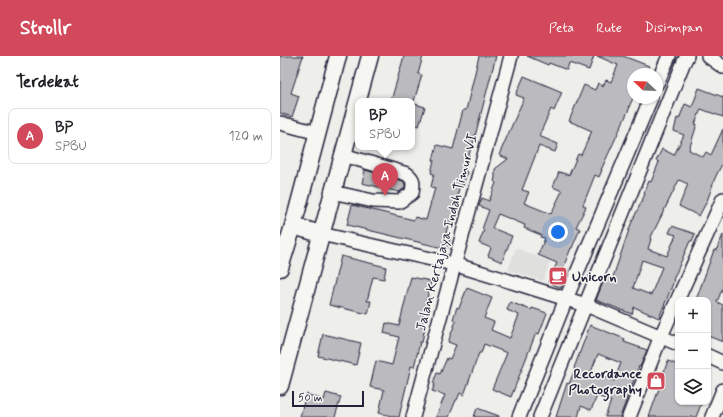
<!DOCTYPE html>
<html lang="id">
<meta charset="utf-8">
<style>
:root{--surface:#fff;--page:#f2f2f2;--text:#202124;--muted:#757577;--line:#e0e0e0;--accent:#d1495b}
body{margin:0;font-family:Mynerve,sans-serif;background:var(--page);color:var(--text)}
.controls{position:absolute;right:12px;bottom:12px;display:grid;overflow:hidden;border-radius:8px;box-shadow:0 1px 3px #0004}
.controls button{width:36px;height:36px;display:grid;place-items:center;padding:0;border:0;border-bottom:1px solid var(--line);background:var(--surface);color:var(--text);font:20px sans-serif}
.compass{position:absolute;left:347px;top:12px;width:36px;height:36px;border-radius:50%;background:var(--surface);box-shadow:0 1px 3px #0004;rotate:293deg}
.scale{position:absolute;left:12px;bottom:10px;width:72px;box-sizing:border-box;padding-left:4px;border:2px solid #22223b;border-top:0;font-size:11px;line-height:14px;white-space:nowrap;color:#22223b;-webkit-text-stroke:3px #f6f6f2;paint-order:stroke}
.you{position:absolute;left:278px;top:176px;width:14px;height:14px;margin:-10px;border:3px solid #fff;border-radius:50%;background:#1a73e8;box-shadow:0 0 0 6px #1a73e833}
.badge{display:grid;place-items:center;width:26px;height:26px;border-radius:50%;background:var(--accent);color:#fff;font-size:13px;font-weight:700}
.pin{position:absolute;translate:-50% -33px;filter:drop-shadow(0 1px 2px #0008)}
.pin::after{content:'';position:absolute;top:21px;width:14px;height:12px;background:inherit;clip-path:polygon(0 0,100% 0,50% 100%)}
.popup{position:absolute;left:75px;top:42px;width:60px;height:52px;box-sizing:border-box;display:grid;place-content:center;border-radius:8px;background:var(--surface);filter:drop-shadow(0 1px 3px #0005);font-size:13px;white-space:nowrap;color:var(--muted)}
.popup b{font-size:15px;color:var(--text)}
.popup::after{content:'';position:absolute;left:50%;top:100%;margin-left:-8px;border:8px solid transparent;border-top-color:var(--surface)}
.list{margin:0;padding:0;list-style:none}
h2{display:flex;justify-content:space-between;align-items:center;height:52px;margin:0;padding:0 16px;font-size:17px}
h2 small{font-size:13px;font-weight:400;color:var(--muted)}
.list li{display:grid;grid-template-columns:26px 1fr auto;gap:12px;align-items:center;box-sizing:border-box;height:56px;margin:0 8px 8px;padding:0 8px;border:1px solid var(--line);border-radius:8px}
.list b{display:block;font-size:15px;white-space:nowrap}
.list p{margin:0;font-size:13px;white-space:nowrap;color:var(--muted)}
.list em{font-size:13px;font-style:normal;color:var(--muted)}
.icon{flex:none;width:22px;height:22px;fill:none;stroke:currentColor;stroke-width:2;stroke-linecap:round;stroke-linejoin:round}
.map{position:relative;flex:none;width:443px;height:361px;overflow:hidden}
header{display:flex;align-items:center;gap:24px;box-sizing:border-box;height:56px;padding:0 20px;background:var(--accent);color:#fff}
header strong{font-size:19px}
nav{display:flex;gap:22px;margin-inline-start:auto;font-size:14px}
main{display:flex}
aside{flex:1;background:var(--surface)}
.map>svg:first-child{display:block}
.built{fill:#dfdfde}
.building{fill:#bbbbbf;stroke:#22223b;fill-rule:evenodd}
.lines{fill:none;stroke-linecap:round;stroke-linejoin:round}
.minor-casing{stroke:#22223b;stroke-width:16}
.major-casing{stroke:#22223b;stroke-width:19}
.minor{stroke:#f6f6f2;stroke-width:13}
.major{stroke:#f6f6f2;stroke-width:16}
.labels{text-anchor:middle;stroke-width:3;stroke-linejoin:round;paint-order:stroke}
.street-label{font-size:14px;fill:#22223b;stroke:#f6f6f2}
.poi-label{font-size:14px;font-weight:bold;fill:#22223b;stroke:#f6f6f2;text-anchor:start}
</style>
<header>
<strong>Strollr</strong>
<nav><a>Peta</a><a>Rute</a><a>Disimpan</a></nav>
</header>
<main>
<aside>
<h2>Terdekat<small></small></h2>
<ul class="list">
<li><span class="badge">A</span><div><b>BP</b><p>SPBU</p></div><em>120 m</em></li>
</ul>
</aside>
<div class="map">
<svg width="443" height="361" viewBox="0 0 443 361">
<rect width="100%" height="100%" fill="#eeeeeb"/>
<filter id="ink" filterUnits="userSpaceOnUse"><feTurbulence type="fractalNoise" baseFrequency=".025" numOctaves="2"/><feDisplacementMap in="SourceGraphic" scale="8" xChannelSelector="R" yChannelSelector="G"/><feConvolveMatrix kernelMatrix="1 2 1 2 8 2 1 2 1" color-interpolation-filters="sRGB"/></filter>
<g filter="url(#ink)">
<!-- built -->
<path class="built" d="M 236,192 L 270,206 L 263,225 L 228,214 Z"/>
<!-- building -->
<g class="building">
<path d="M 0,0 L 23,0 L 11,37 L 19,40 L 12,61 L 0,57 Z"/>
<path d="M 124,0 L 143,0 L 138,18 L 142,19 L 134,45 L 111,45 Z"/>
<path d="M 199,0 L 216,0 L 193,88 L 192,87 L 185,115 L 187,116 L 183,130 L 180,129 L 176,144 L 178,145 L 174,166 L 169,165 L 165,181 L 170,183 L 167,193 L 67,169 L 72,149 L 134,164 L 135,161 L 146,164 L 155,132 L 151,131 L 154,118 L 151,117 L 154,104 L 153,104 L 157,89 L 173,93 L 183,54 L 186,54 Z"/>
<path d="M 247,0 L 314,0 L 309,14 L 289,7 L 287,14 L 269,7 L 268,9 Z"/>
<path d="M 317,0 L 343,0 L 369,10 L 366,18 L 353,18 L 353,42 L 349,51 L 350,51 L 321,114 L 322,114 L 319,121 L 315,119 L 303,149 L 306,151 L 296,171 L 300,173 L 292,192 L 291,192 L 283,212 L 288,214 L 281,232 L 268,226 L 277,207 L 258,199 L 265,182 L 260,181 L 261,179 L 244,172 L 245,169 L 218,158 L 212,172 L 232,180 L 222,206 L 208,200 L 211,192 L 199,187 L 204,174 L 202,173 L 209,154 L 199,150 L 202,142 L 209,145 L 216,127 L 214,125 L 215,122 L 215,113 L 228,103 L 219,99 L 244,42 L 236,39 L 244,20 L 282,36 L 274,55 L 271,53 L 259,80 L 278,88 L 275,96 L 259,90 L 242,134 L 249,136 L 244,147 L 271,158 L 282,135 L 273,131 L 279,116 L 289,119 L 298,98 L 301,99 L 312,75 L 289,65 L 304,29 L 315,34 L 318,27 L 323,30 L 326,24 L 331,26 L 338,9 Z"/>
<path d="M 419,32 L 443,41 L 443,61 L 421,53 L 415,68 L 417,68 L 409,94 L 423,101 L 426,96 L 431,99 L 443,73 L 443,106 L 435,122 L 427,145 L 419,160 L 399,150 L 408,128 L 399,124 L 370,183 L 371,183 L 368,193 L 387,200 L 396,179 L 389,177 L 392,170 L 415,178 L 412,185 L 410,185 L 393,224 L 394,225 L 379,262 L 354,251 L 352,258 L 316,244 L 325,221 L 332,224 L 351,168 L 365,138 L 364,137 L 369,125 L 371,126 L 379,106 L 376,105 L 382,93 L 394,99 L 404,79 L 394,75 L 397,62 L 399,63 L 405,48 L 412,51 ZM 362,204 L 382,211 L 371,239 L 353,232 Z"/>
<path d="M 132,47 L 145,51 L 139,70 L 132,68 Z"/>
<path d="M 85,114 L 123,125 L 125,128 L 125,132 L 119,136 L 82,127 Z"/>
<path d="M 443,179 L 443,231 L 437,246 L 443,249 L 443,286 L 428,280 L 428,244 L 416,244 L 434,194 L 436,195 Z"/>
<path d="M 61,200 L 106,211 L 104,223 L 93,221 L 87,245 L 91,245 L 88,258 L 49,249 Z"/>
<path d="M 131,221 L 151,225 L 142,265 L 143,266 L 142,270 L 145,271 L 142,286 L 140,286 L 134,311 L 131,310 L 119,361 L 116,361 L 99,357 L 104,334 L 90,331 L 96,305 L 112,309 L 119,281 L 104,277 L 106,267 L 119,270 Z"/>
<path d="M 187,232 L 212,242 L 204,262 L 214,266 L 211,274 L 230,282 L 239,259 L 227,254 L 230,246 L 251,254 L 252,252 L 267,257 L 259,278 L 256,277 L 231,341 L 212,333 L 227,297 L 204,288 L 201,297 L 199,297 L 184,339 L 180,337 L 177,344 L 176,344 L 169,361 L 156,361 L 165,339 L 152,335 L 155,328 L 153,327 L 157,317 L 160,318 L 167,302 L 170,303 L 176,289 L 168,286 L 176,265 L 173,263 L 177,251 L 179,252 Z"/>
<path d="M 310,269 L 345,283 L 344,286 L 367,294 L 360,311 L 359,310 L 340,361 L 325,361 L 331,345 L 317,340 L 311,354 L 301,350 L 298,361 L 276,361 L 287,327 L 289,328 L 295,313 L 294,312 ZM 318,298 L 341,307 L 334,325 L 311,316 Z"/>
<path d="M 43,278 L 81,287 L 76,309 L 38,300 Z"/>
<path d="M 388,305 L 398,309 L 398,346 L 422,346 L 416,361 L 369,361 L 382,324 L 381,323 Z"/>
<path d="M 46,337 L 61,341 L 55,361 L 20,361 L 26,338 L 44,344 Z"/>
<path d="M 197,352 L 219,360 L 219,361 L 194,361 Z"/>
</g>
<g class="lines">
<!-- minor casing -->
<g class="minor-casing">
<g id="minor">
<path d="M 428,0 L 443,11"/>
<path d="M 377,27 L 389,0"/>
<path d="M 0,67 L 38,77"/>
<path d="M 52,136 L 93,145 L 119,146 L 132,137 C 133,128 135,124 127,118 L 63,99"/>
<path d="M 41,178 L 173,208 L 242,229 L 306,249 L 398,288"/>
<path d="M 428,300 L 443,307"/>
<path d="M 133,361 L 231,0"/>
<path d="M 239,361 L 286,243 L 371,42"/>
<path d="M 260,361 L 403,8 L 407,0"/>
<path d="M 349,361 L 381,280 L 443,143"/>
<path d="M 432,361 L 443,334"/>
</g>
</g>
<!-- major casing -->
<g class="major-casing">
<g id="major">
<path d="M 13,170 L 41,178"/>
<path d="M 0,212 L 13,170 L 58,0"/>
<path d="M 0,330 L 90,0"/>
</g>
</g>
<!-- minor -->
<use href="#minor" class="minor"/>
<!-- major -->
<use href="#major" class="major"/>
</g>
</g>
<!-- icons -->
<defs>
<g id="cafe-square" transform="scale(1)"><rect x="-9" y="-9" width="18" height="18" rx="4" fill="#d1495b" stroke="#f6f6f2"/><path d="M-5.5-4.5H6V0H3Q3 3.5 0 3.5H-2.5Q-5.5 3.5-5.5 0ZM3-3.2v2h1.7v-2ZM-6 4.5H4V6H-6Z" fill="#fff"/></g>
<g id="shop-square" transform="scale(1)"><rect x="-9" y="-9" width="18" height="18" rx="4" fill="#d1495b" stroke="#f6f6f2"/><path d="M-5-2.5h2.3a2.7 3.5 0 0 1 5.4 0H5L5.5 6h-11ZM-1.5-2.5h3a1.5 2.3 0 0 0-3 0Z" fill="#fff"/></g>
</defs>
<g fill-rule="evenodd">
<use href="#cafe-square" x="278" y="220"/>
<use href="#shop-square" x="376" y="325"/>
</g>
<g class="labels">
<!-- street labels -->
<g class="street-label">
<text transform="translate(166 176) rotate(-75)" y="5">Jalan Kertajaya Indah Timur VI</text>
</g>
<!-- poi labels -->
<g class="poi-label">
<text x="292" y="225">Unicorn</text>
<text x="362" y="322" text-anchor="end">Recordance<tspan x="362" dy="16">Photography</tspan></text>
</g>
</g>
</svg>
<div class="controls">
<button>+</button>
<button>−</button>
<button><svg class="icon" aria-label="layers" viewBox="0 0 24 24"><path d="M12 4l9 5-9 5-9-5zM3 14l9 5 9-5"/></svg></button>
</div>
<svg class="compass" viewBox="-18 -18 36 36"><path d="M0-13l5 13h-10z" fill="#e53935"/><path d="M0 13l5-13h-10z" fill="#757577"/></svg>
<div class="scale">50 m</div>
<div class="you"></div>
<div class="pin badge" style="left:105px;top:140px">A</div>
<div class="popup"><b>BP</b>SPBU</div>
</div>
</main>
